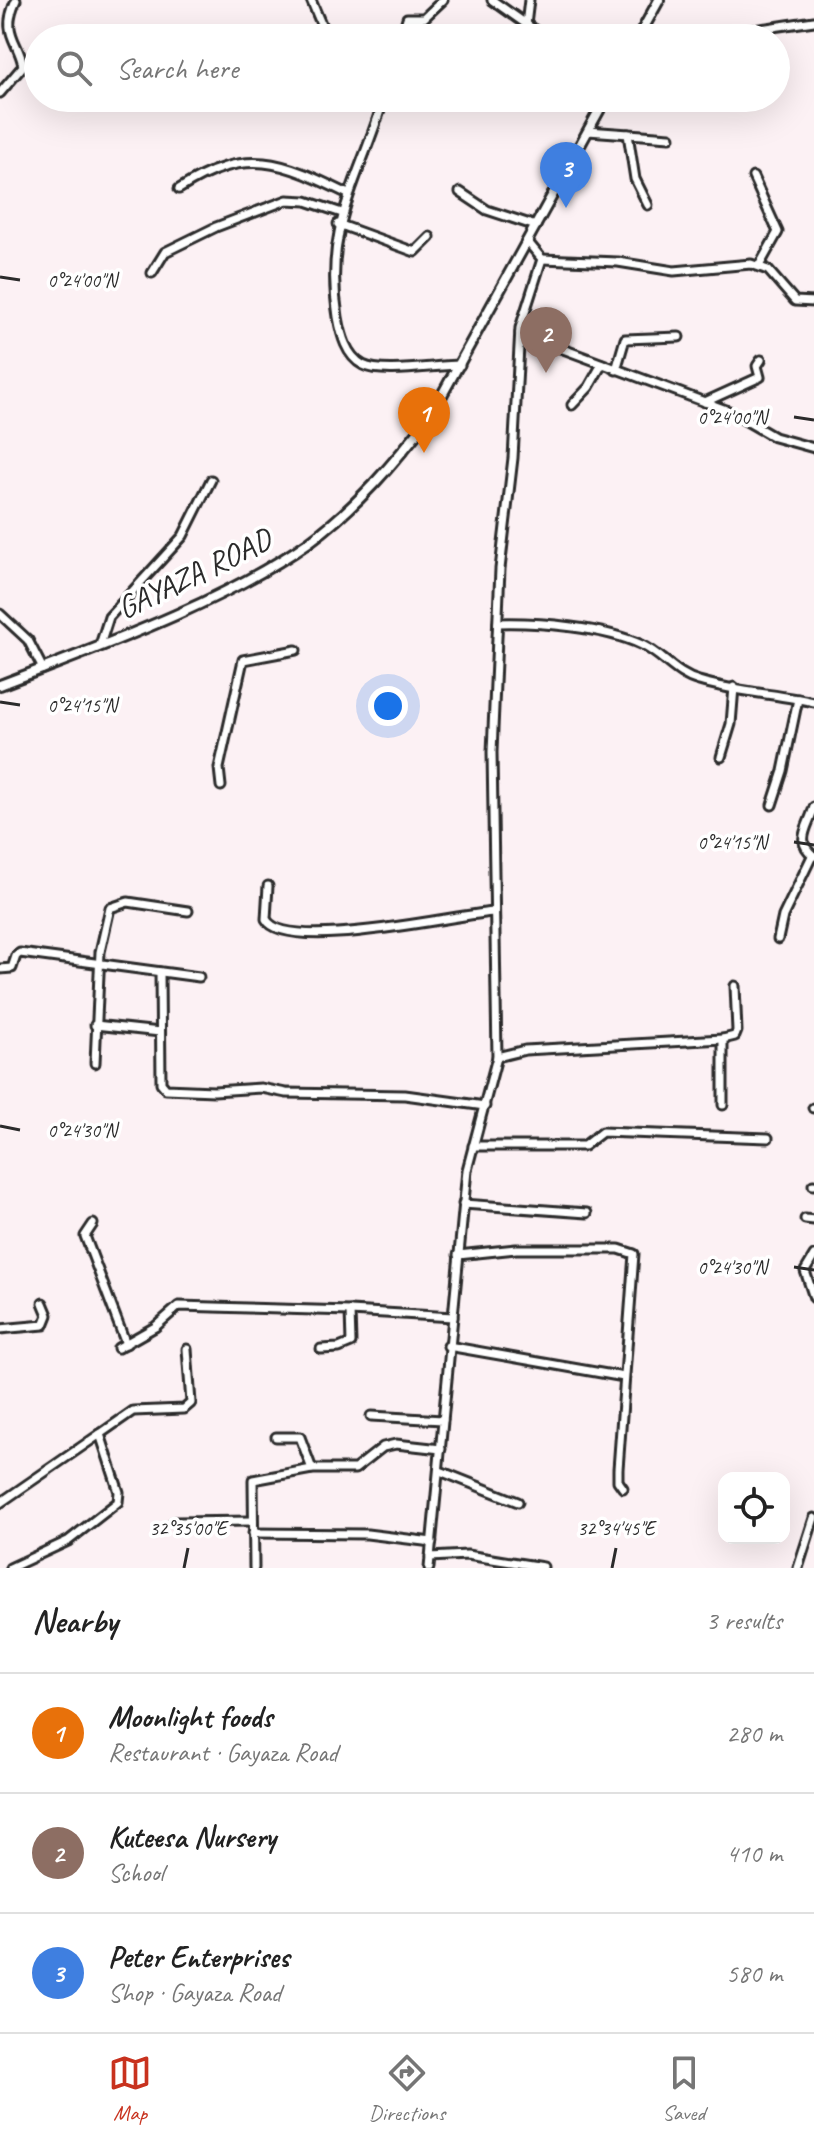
<!DOCTYPE html>
<meta charset="utf-8">
<style>
:root{--surface:#fff;--page:#f2f2f2;--text:#222;--muted:#767676;--line:#e0e0e0;--accent:#c8321e}
body{margin:0;font-family:Caveat,sans-serif;background:var(--page);color:var(--text)}
.controls{position:absolute;right:24px;bottom:24px;display:grid;overflow:hidden;border-radius:16px;box-shadow:0 8px 32px #0002}
.controls button{width:72px;height:72px;display:grid;place-items:center;padding:0;border:0;border-bottom:2px solid var(--line);background:var(--surface);color:var(--text);font:40px sans-serif}
.you{position:absolute;left:388px;top:706px;width:28px;height:28px;margin:-20px;border:6px solid #fff;border-radius:50%;background:#1a73e8;box-shadow:0 0 0 12px #1a73e833}
.badge{display:grid;place-items:center;width:52px;height:52px;border-radius:50%;background:var(--accent);color:#fff;font-size:26px;font-weight:700}
.pin{position:absolute;translate:-50% -66px;filter:drop-shadow(0 2px 4px #0008)}
.pin::after{content:'';position:absolute;top:42px;width:28px;height:24px;background:inherit;clip-path:polygon(0 0,100% 0,50% 100%)}
.list{margin:0;padding:0;list-style:none}
h2{display:flex;justify-content:space-between;align-items:center;height:104px;margin:0;padding:0 32px;font-size:34px}
h2 small{font-size:26px;font-weight:400;color:var(--muted)}
.list li{display:grid;grid-template-columns:52px 1fr auto;gap:24px;align-items:center;box-sizing:border-box;height:120px;padding:0 32px;border-top:2px solid var(--line)}
.list b{display:block;font-size:30px;white-space:nowrap}
.list p{margin:0;font-size:26px;white-space:nowrap;color:var(--muted)}
.list em{font-size:26px;font-style:normal;color:var(--muted)}
.icon{flex:none;width:44px;height:44px;fill:none;stroke:currentColor;stroke-width:2;stroke-linecap:round;stroke-linejoin:round}
.map{position:relative;flex:none;width:814px;height:1568px;overflow:hidden}
.search{position:absolute;background:var(--surface);box-shadow:0 8px 32px #0002;left:24px;right:24px;top:24px;height:88px;display:flex;align-items:center;gap:20px;box-sizing:border-box;padding:0 28px;border-radius:44px;color:var(--muted);font-size:30px}
.sheet{height:464px;background:var(--surface)}
nav{display:flex;justify-content:space-around;align-items:center;box-sizing:border-box;height:112px;border-top:2px solid var(--line);background:var(--surface);font-size:22px;color:var(--muted)}
nav a{display:grid;justify-items:center;gap:4px}
nav .on{color:var(--accent)}
.map>svg:first-child{display:block}
.lines{fill:none;stroke-linecap:round;stroke-linejoin:round}
.minor-casing{stroke:#2b2b2b;stroke-width:13}
.major-casing{stroke:#2b2b2b;stroke-width:14}
.minor{stroke:#fff;stroke-width:7}
.major{stroke:#fff;stroke-width:8}
.ticks{fill:none;stroke:#2b2b2b;stroke-width:3}
.labels{text-anchor:middle;stroke-width:7;stroke-linejoin:round;paint-order:stroke}
.street-label{font-size:32px;fill:#2b2b2b;stroke:#fff}
.ticks-label{font-size:20px;text-anchor:middle;fill:#2b2b2b;stroke:#fff;stroke-width:7;stroke-linejoin:round;paint-order:stroke}
</style>
<div class="map">
<svg width="814" height="1568" viewBox="0 0 814 1568">
<rect width="100%" height="100%" fill="#fcf1f4"/>
<filter id="ink" filterUnits="userSpaceOnUse"><feTurbulence type="fractalNoise" baseFrequency=".0125" numOctaves="2"/><feDisplacementMap in="SourceGraphic" scale="16" xChannelSelector="R" yChannelSelector="G"/><feConvolveMatrix kernelMatrix="1 2 1 2 8 2 1 2 1" color-interpolation-filters="sRGB"/></filter>
<g filter="url(#ink)">
<g class="lines">
<!-- minor casing -->
<g class="minor-casing">
<g id="minor">
<path d="M 311,0 L 327,38"/>
<path d="M 492,0 L 546,38"/>
<path d="M 526,25 L 529,0"/>
<path d="M 641,33 L 659,38"/>
<path d="M 401,38 L 407,18 L 424,18 L 443,0"/>
<path d="M 699,38 L 814,21"/>
<path d="M 0,93 L 23,66 C 19,41 0,34 16,0"/>
<path d="M 384,98 C 360,179 323,227 338,317 C 341,334 346,356 363,365 C 381,375 437,365 460,365"/>
<path d="M 434,98 L 445,103"/>
<path d="M 588,131 L 670,137"/>
<path d="M 628,134 L 635,179 L 648,205"/>
<path d="M 753,177 L 778,232 L 759,266"/>
<path d="M 179,189 C 247,146 281,161 348,194"/>
<path d="M 460,192 L 487,210 L 536,226"/>
<path d="M 338,224 L 415,252 L 430,237"/>
<path d="M 542,259 L 618,262 L 674,271 L 751,264 L 768,270 L 795,301 L 814,302"/>
<path d="M 152,273 L 165,252 L 216,227 L 287,200 L 306,201 L 342,213"/>
<path d="M 520,333 L 729,411 L 774,437 L 814,448"/>
<path d="M 616,370 L 625,339 L 679,337"/>
<path d="M 705,402 L 760,377 L 757,366 L 761,360"/>
<path d="M 572,405 L 589,387 L 602,364"/>
<path d="M 0,614 L 28,640 L 43,669"/>
<path d="M 498,623 C 539,622 604,627 642,645 C 663,655 676,675 699,681 C 736,692 776,694 814,702"/>
<path d="M 100,645 L 109,617 L 183,536 L 211,480"/>
<path d="M 721,757 L 731,724 L 734,687"/>
<path d="M 221,786 L 219,768 L 243,660 L 296,650"/>
<path d="M 772,805 L 783,771 L 798,699"/>
<path d="M 814,807 C 808,828 794,841 814,856"/>
<path d="M 268,886 L 266,919 C 285,955 457,914 494,912"/>
<path d="M 778,939 L 783,916 L 812,856"/>
<path d="M 0,969 L 12,968 L 16,956 L 20,953 L 199,977"/>
<path d="M 160,972 L 161,1083 L 166,1089 L 214,1091 L 261,1088 L 286,1093 L 405,1095 L 485,1106"/>
<path d="M 95,1025 L 160,1032"/>
<path d="M 497,1057 L 525,1050 L 723,1039"/>
<path d="M 95,1063 L 100,952 L 110,908 L 128,902 L 188,911"/>
<path d="M 723,1105 L 723,1039 L 735,1036 L 737,1031 L 735,986"/>
<path d="M 813,1108 L 814,1108"/>
<path d="M 473,1146 L 584,1146 L 602,1132 L 768,1138"/>
<path d="M 813,1185 L 814,1185"/>
<path d="M 463,1204 L 587,1213"/>
<path d="M 805,1219 L 814,1220"/>
<path d="M 93,1224 L 85,1236 L 126,1344"/>
<path d="M 458,1255 L 516,1249 L 619,1249 L 634,1254 L 618,1469 L 618,1481 L 623,1488"/>
<path d="M 814,1256 L 805,1271 L 814,1298"/>
<path d="M 0,1329 L 44,1325 L 48,1315 L 43,1303"/>
<path d="M 448,1346 L 624,1377"/>
<path d="M 118,1348 L 155,1327 L 179,1306 L 350,1311"/>
<path d="M 321,1349 L 339,1348 L 351,1343 L 350,1311 L 453,1317"/>
<path d="M 371,1416 L 443,1420"/>
<path d="M 100,1434 L 133,1411 L 184,1409 L 191,1403 L 187,1349"/>
<path d="M 276,1437 L 300,1437 L 312,1469"/>
<path d="M 440,1471 L 518,1502"/>
<path d="M 0,1503 L 100,1434 L 119,1492 L 118,1502 L 68,1541 L 10,1568"/>
<path d="M 174,1522 L 253,1521"/>
<path d="M 253,1533 L 367,1534 L 432,1542"/>
<path d="M 430,1557 L 467,1555 L 543,1567"/>
<path d="M 254,1568 L 253,1480 L 312,1469 L 355,1469 L 383,1447 L 396,1444 L 441,1449"/>
<path d="M 429,1568 L 467,1170 L 497,1057 L 492,752 L 500,569 L 513,458 L 520,328 L 542,259 L 527,241"/>
<path d="M 798,1568 L 814,1518"/>
</g>
</g>
<!-- major casing -->
<g class="major-casing">
<g id="major">
<path d="M 638,38 L 659,0"/>
<path d="M 0,685 C 99,647 223,603 309,542 C 357,507 396,461 431,415 L 606,98"/>
</g>
</g>
<!-- minor -->
<use href="#minor" class="minor"/>
<!-- major -->
<use href="#major" class="major"/>
</g>
</g>
<!-- ticks -->
<path class="ticks" d="M 0,277 L 20,280M 794,417 L 814,420M 0,702 L 20,705M 794,842 L 814,845M 0,1126 L 20,1130M 794,1267 L 814,1270M 184,1568 L 188,1548M 612,1568 L 616,1548"/>
<g class="labels">
<!-- street labels -->
<g class="street-label">
<text transform="translate(194 573) rotate(-26)" y="11">GAYAZA ROAD</text>
</g>
</g>
<g class="ticks-label">
<text x="82" y="287">0°24'00"N</text>
<text x="732" y="424">0°24'00"N</text>
<text x="82" y="712">0°24'15"N</text>
<text x="732" y="849">0°24'15"N</text>
<text x="82" y="1137">0°24'30"N</text>
<text x="732" y="1274">0°24'30"N</text>
<text x="188" y="1535">32°35'00"E</text>
<text x="616" y="1535">32°34'45"E</text>
</g>
</svg>
<div class="controls">
<button><svg class="icon" aria-label="locate" viewBox="0 0 24 24"><circle cx="12" cy="12" r="6"/><path d="M12 2v4M12 18v4M2 12h4M18 12h4"/></svg></button>
</div>
<div class="you"></div>
<div class="pin badge" style="left:424px;top:453px;background:#e8710a">1</div>
<div class="pin badge" style="left:546px;top:373px;background:#8d6e63">2</div>
<div class="pin badge" style="left:566px;top:208px;background:#3f7fe0">3</div>
<div class="search"><svg class="icon" aria-label="search" viewBox="0 0 24 24"><circle cx="10" cy="10" r="6"/><path d="M15 15l6 6"/></svg>Search here</div>
</div>
<section class="sheet">
<h2>Nearby<small>3 results</small></h2>
<ul class="list">
<li><span class="badge" style="background:#e8710a">1</span><div><b>Moonlight foods</b><p>Restaurant · Gayaza Road</p></div><em>280 m</em></li>
<li><span class="badge" style="background:#8d6e63">2</span><div><b>Kuteesa Nursery</b><p>School</p></div><em>410 m</em></li>
<li><span class="badge" style="background:#3f7fe0">3</span><div><b>Peter Enterprises</b><p>Shop · Gayaza Road</p></div><em>580 m</em></li>
</ul>
</section>
<nav>
<a class="on"><svg class="icon" aria-label="map" viewBox="0 0 24 24"><path d="M3 6l6-2 6 2 6-2v14l-6 2-6-2-6 2zM9 4v14M15 6v14"/></svg>Map</a>
<a><svg class="icon" aria-label="directions" viewBox="0 0 24 24"><path d="M12 3l9 9-9 9-9-9zM9 14v-3h6M13 9l2 2-2 2"/></svg>Directions</a>
<a><svg class="icon" aria-label="saved" viewBox="0 0 24 24"><path d="M7 4h10v16l-5-4-5 4z"/></svg>Saved</a>
</nav>
